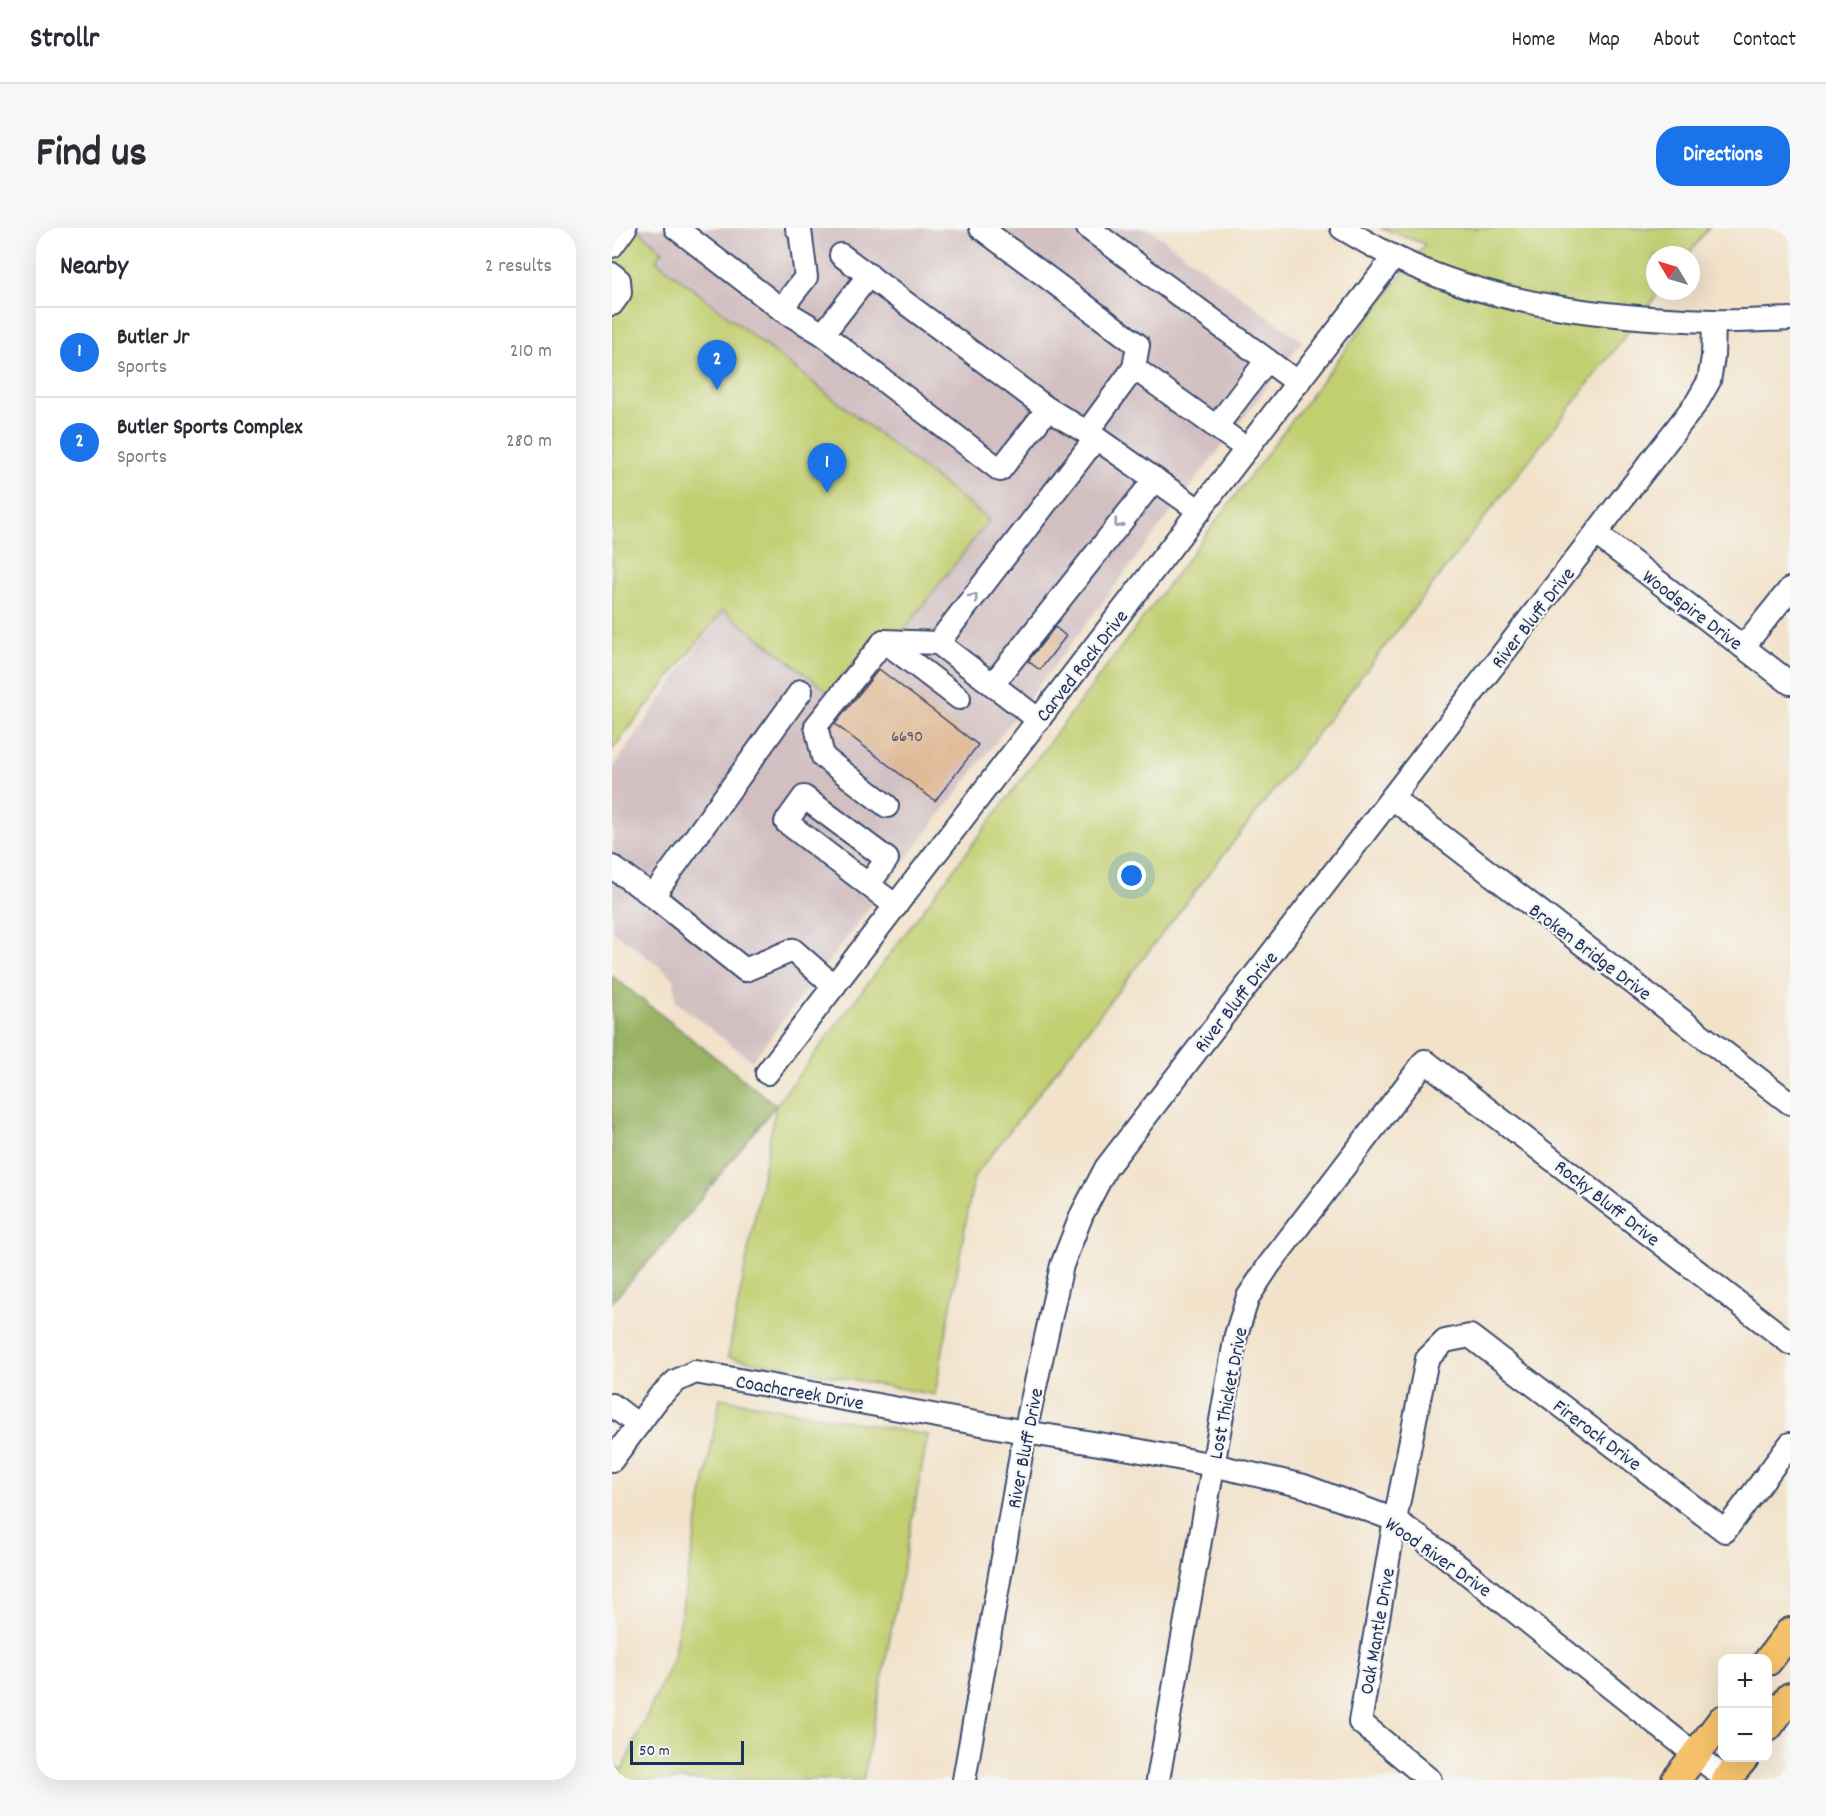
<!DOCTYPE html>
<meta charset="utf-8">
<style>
:root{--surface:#fff;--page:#f7f7f7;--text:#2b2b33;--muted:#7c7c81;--line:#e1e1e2;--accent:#1a73e8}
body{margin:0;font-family:Dekko,sans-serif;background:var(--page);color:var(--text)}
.controls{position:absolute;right:18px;bottom:18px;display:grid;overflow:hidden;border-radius:12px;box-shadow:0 6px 24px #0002}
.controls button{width:54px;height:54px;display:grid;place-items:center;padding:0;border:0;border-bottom:2px solid var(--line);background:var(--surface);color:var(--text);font:30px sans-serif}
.compass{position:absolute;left:1034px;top:18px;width:54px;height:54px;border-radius:50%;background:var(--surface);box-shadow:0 6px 24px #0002;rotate:308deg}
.scale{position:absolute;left:18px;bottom:15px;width:114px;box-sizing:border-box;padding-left:6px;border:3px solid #1b2f5e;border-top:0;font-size:16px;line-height:21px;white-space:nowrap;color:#1b2f5e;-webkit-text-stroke:4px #f6f6f2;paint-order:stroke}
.you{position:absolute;left:520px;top:648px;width:21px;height:21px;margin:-15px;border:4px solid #fff;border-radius:50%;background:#1a73e8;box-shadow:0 0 0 9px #1a73e833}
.badge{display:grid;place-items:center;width:39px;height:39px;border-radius:50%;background:var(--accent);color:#fff;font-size:20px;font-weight:700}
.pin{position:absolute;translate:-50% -50px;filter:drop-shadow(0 2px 3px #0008)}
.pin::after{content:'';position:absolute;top:32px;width:21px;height:18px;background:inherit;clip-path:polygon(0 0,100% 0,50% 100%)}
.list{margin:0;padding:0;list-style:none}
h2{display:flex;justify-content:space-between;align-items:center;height:78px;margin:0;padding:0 24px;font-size:26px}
h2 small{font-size:20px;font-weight:400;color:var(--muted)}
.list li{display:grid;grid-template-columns:39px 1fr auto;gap:18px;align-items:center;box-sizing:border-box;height:90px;padding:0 24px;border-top:2px solid var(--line)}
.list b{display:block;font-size:22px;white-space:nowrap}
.list p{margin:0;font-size:20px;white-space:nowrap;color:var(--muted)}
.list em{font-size:20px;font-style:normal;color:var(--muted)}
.map{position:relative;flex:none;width:1178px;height:1552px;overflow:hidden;border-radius:24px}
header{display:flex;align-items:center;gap:36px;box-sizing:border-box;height:84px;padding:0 30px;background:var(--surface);border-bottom:2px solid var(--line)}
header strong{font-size:28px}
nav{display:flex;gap:33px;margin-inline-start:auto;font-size:21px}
.intro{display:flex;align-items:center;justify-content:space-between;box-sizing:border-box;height:144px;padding:0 36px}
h1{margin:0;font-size:42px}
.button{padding:15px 27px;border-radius:24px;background:var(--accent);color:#fff;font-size:21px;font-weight:700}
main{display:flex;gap:36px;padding:0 36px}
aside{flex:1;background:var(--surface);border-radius:24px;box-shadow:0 6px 24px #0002}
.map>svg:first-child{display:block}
.industrial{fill:#d2bfc1}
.green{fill:#c2cf71;stroke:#6e7f68;stroke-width:1.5}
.forest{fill:#99b263;stroke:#5a7060;stroke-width:1.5}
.building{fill:#dfb996}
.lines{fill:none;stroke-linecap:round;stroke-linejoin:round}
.minor-casing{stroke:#3b4a6e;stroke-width:26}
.major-casing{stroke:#3b4a6e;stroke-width:32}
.minor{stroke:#fff;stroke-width:22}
.major{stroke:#f5c16b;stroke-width:28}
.oneway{stroke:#8d97ae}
.labels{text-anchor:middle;stroke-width:4.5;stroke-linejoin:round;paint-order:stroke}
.number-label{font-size:16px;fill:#4c526c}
.street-label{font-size:20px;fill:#1b2f5e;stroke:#f6f6f2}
</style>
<header>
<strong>Strollr</strong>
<nav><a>Home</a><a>Map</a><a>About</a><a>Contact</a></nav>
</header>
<div class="intro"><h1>Find us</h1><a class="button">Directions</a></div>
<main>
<aside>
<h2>Nearby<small>2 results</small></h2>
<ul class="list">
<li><span class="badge">1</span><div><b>Butler Jr</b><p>Sports</p></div><em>210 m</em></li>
<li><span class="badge">2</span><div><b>Butler Sports Complex</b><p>Sports</p></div><em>280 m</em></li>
</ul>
</aside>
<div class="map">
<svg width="1178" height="1552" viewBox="0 0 1178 1552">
<rect width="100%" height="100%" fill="#f6f6f2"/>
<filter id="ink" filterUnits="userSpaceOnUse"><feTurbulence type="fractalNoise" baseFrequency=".0167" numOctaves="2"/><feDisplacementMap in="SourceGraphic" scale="12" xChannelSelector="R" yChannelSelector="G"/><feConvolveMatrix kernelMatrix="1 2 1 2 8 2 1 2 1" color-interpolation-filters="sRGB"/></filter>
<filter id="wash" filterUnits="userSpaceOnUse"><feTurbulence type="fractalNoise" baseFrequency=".008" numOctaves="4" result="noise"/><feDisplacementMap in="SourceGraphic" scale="24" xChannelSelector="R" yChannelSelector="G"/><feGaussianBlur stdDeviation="1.35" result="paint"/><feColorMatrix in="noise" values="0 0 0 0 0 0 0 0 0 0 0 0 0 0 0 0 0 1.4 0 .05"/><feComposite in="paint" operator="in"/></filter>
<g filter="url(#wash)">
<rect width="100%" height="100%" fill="#f2e2ca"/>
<!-- industrial -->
<path class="industrial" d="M 27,0 L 536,0 L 690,113 L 140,833 L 64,774 L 62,750 L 0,702 L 0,541 L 111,382 L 218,465 L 267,402 L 44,32 L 50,23 L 25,2 Z"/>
<!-- green -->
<g class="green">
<path d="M 0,0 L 27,0 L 26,2 L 51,23 L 44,32 L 377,292 L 288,407 L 267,403 L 218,465 L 111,382 L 0,522 Z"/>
<path d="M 768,0 L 1097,0 L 1076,27 L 1043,27 L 1043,63 L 1048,63 L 362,949 L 323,1167 L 116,1129 L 164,877 L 813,16 Z"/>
<path d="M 108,1170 L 316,1207 L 251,1552 L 0,1552 L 0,1535 L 10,1542 L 61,1430 Z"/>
</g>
<!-- forest -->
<path class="forest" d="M 0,748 L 164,877 L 58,1009 L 0,1074 Z"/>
<g id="blocks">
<!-- building -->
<g class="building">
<path d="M 443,399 L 454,408 L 428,442 L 416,433 Z"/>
<path d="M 267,441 L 366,517 L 323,573 L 223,496 Z"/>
</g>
</g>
</g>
<g filter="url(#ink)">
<use href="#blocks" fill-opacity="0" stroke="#3b4a6e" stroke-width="1.5"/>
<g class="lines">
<!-- minor casing -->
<g class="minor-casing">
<g id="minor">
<path d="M 64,0 L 169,81 L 211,106 L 388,242 L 436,181"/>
<path d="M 369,0 L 526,117 L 522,140"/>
<path d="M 476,0 L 686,155"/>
<path d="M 730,0 C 747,10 764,20 782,29 C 880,77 993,90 1101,93 C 1126,94 1152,92 1178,91"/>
<path d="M 0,18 L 13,0"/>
<path d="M 229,27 L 436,181 L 484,210 L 588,283"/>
<path d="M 0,46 L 7,52 L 8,65 L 0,76"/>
<path d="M 169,81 L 194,49 L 188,2 L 185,0"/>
<path d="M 211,106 L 257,47"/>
<path d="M 604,199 L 655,132"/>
<path d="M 475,204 L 522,140 L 635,221"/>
<path d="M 984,306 L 1178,455"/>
<path d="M 272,413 L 347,470"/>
<path d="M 326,415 L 484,210"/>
<path d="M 1131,419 L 1178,361"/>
<path d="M 381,456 L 543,251"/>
<path d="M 189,463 L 41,668 L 133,742 L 181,722 L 222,758"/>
<path d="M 780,570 L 1178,875"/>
<path d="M 275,578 L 211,529 L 204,498 L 272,413 L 326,415 L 427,492"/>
<path d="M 0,639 L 41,668"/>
<path d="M 257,656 L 275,631 L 192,569 L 174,594 L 284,678"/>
<path d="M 155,845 L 782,29"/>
<path d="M 0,1177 L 26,1197"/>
<path d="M 0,1232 L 47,1169 L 64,1153 L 83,1144 L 413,1204 L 524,1222 L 601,1237 L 692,1258 L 783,1292 L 831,1326 L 1115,1552"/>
<path d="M 352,1552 L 413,1204 L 450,1037 L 470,986 L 494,940 L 1085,174 L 1097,153 L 1101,129 L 1102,93"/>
<path d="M 546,1552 L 624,1107 L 636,1069 L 657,1037 L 813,833 L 1178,1115"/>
<path d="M 818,1552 L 748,1494 L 783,1292 L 815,1131 L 833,1113 L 858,1108 L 1113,1303 L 1178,1216"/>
</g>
</g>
<!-- major casing -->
<g class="major-casing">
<g id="major">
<path d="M 1156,1433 L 1178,1404"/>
<path d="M 1156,1499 L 1178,1469"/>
<path d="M 1064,1552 L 1110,1492"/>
<path d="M 1114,1552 L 1132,1530"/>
</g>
</g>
<!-- minor -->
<use href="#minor" class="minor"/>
<!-- major -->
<use href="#major" class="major"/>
</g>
<!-- one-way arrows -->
<defs><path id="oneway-chevron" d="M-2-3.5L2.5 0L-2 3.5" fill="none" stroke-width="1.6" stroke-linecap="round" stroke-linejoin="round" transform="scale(1.5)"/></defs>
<g class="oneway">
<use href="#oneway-chevron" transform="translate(506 296) rotate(129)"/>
<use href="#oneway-chevron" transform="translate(362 369) rotate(-52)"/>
</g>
</g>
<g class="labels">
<!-- number labels -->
<g class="number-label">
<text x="295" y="513">6690</text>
</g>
<!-- street labels -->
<g class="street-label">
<text transform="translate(1081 381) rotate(37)" y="7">Woodspire Drive</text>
<text transform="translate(920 389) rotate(-52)" y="7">River Bluff Drive</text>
<text transform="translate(469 437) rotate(-52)" y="7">Carved Rock Drive</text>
<text transform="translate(979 723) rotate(37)" y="7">Broken Bridge Drive</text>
<text transform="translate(623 773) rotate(-52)" y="7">River Bluff Drive</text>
<text transform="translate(996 974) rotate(38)" y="7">Rocky Bluff Drive</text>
<text transform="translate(188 1163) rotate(10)" y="7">Coachcreek Drive</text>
<text transform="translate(615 1165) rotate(-79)" y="7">Lost Thicket Drive</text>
<text transform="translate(986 1206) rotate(37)" y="7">Firerock Drive</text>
<text transform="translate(412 1220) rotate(-79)" y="7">River Bluff Drive</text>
<text transform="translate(827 1328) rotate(35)" y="7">Wood River Drive</text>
<text transform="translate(764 1403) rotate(-80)" y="7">Oak Mantle Drive</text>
</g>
</g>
</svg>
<div class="controls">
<button>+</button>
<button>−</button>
</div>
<svg class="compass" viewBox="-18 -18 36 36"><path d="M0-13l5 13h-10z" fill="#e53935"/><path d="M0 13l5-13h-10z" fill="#7c7c81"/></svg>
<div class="scale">50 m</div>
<div class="you"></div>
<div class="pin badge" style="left:215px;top:265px">1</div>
<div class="pin badge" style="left:105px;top:162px">2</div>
</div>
</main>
